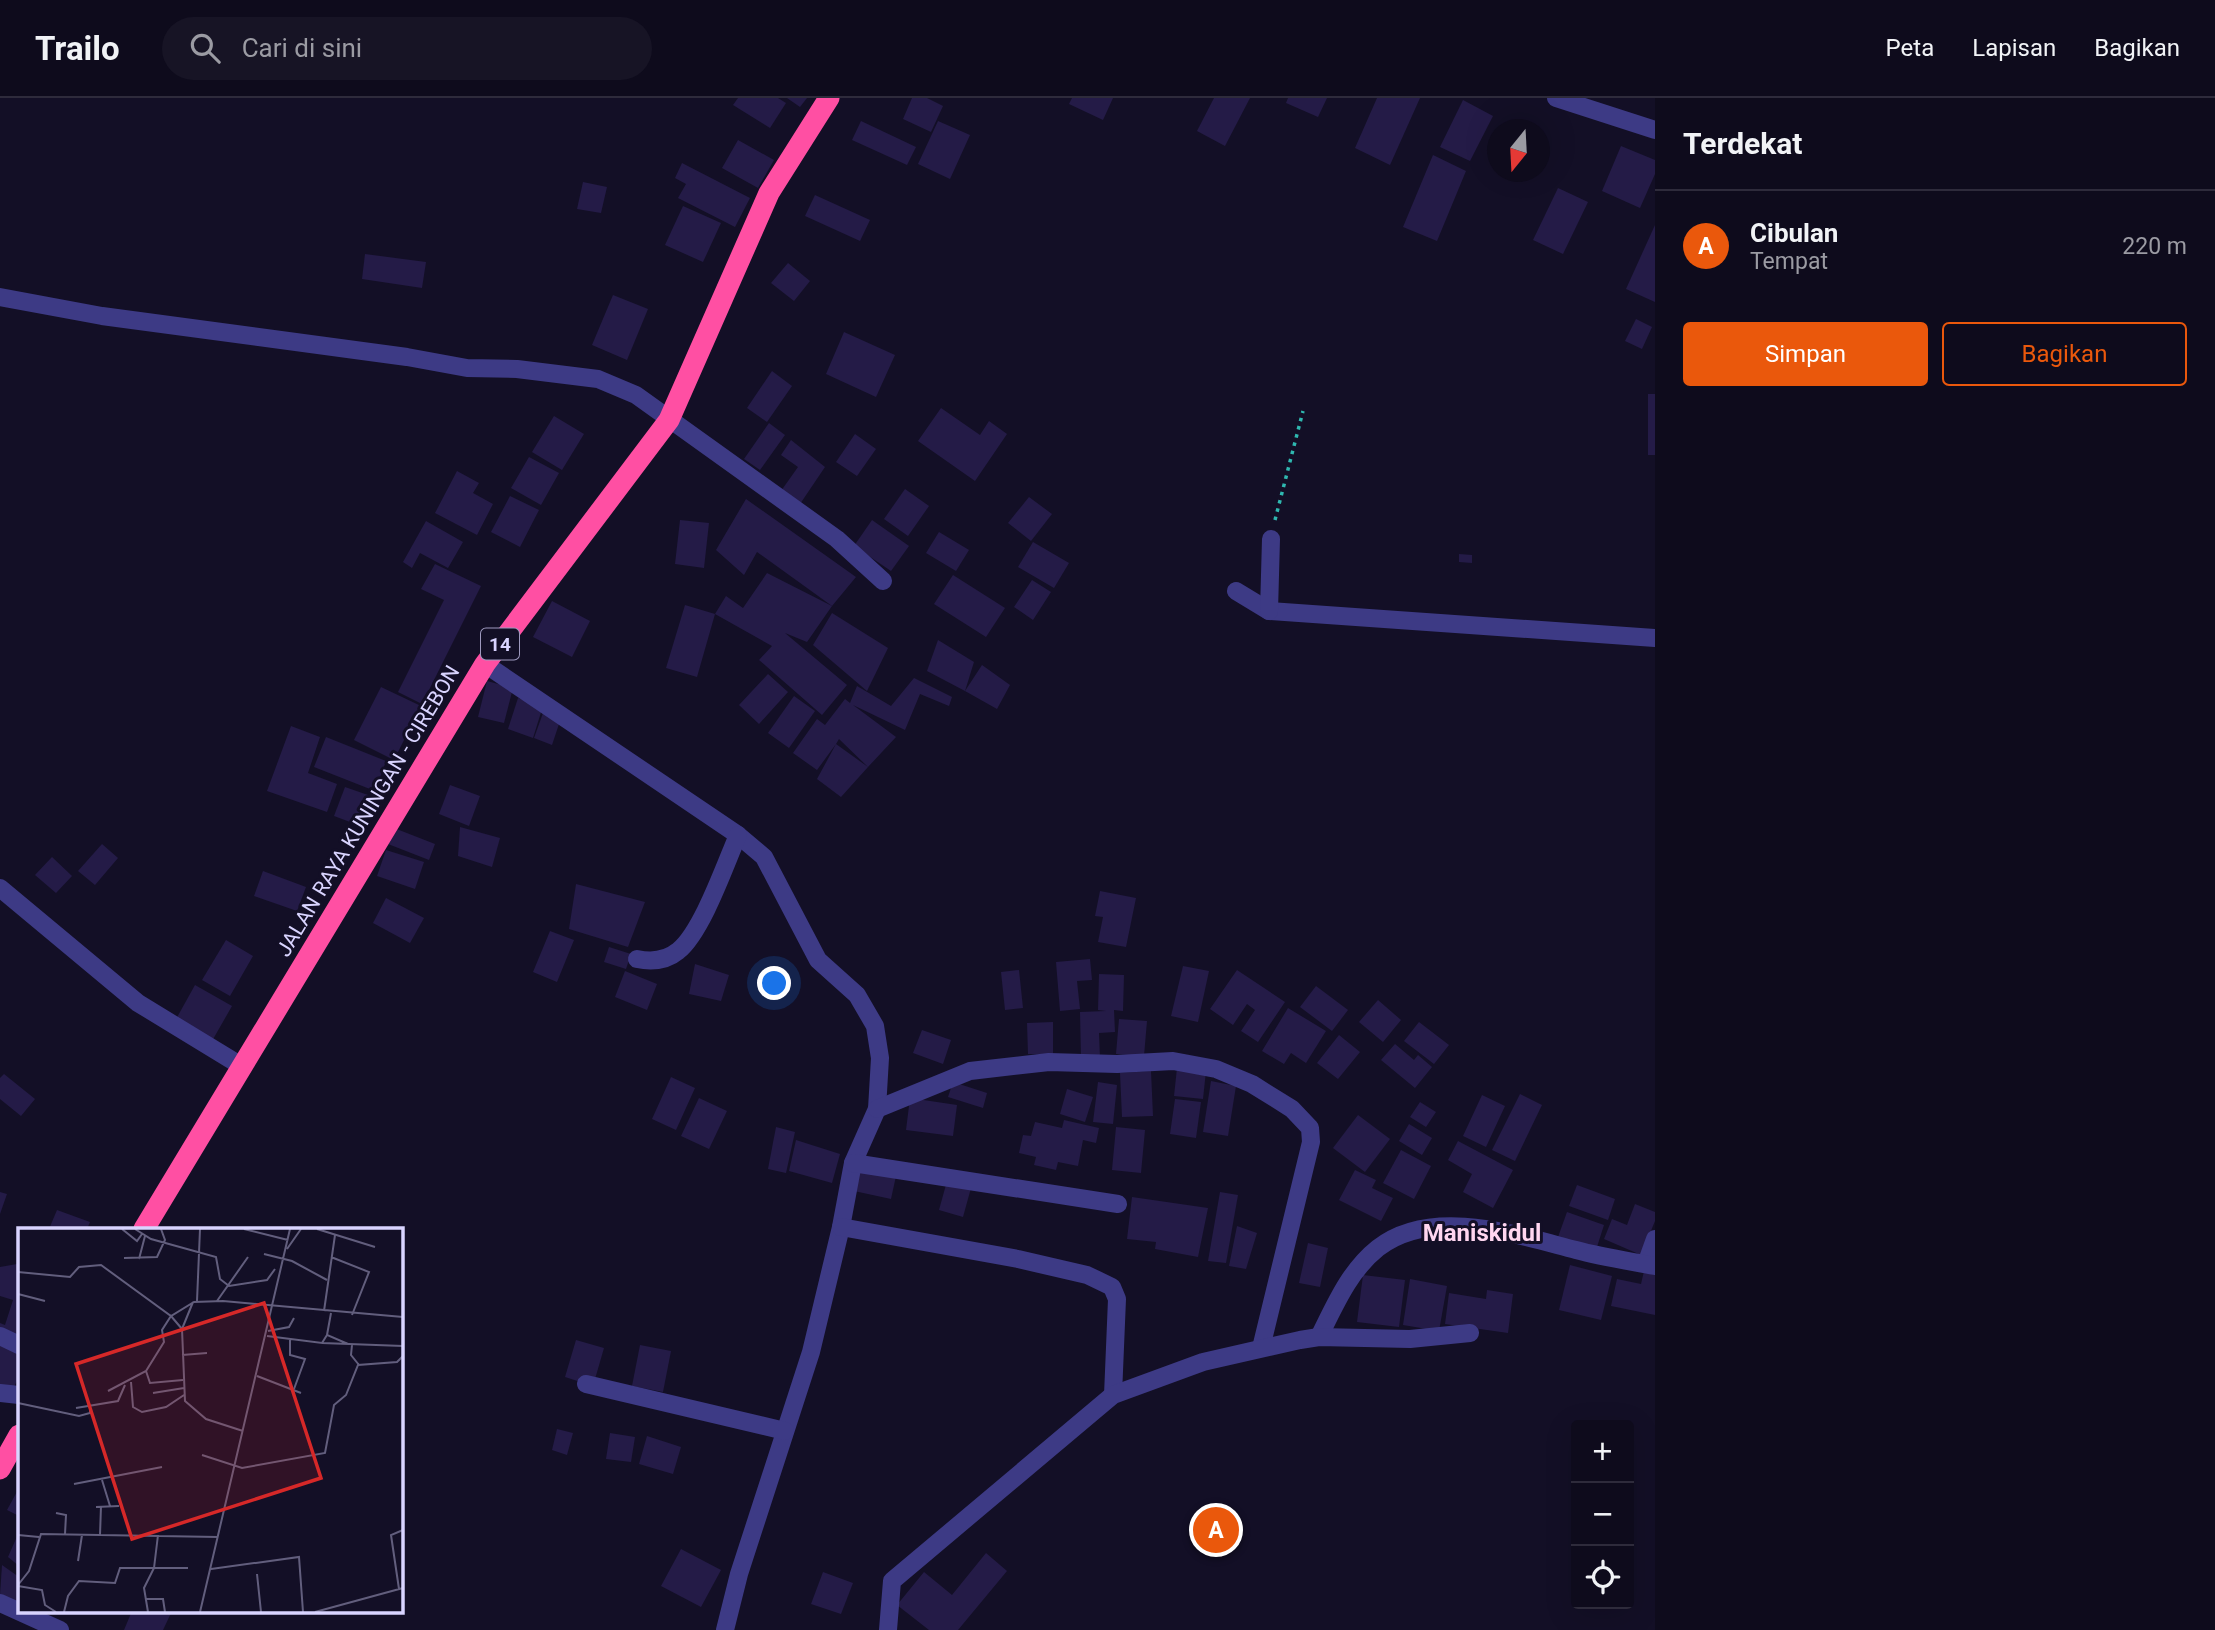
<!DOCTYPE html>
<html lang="id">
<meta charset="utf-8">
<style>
:root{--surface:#0e0b1c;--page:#171425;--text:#f1f3f6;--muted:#9b9ba3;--line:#2e2b3b;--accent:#ea580c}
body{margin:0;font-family:Roboto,sans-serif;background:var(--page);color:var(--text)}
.controls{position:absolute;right:21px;bottom:21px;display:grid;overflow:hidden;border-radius:7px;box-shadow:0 7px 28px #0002}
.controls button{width:63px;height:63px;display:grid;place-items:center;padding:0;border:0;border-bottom:2px solid var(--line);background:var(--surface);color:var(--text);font:35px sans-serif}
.compass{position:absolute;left:1487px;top:21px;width:63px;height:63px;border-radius:50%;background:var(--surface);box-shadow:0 7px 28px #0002;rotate:198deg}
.you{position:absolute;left:775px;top:886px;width:24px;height:24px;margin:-18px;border:5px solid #fff;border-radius:50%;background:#1a73e8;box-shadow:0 0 0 10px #1a73e833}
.badge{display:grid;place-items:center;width:46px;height:46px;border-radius:50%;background:var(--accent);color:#fff;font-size:23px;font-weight:700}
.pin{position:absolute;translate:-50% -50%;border:4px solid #fff;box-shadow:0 2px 7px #0006}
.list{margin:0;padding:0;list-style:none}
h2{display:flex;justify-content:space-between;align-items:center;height:91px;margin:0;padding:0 28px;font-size:30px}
h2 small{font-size:23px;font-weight:400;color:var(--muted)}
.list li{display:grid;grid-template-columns:46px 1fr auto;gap:21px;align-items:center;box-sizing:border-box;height:112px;padding:0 28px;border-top:2px solid var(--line)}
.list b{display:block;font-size:26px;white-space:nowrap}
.list p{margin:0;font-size:23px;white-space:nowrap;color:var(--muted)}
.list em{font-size:23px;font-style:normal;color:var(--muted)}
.actions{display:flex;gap:14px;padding:21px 28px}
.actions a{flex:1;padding:16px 0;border:2px solid var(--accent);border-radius:7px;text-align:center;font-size:24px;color:var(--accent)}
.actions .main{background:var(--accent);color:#fff}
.icon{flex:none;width:38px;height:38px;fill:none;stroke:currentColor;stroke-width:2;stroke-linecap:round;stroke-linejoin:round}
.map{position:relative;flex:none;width:1655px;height:1532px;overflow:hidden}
header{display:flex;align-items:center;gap:42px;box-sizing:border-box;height:98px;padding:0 35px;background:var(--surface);border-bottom:2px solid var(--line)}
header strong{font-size:33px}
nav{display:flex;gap:38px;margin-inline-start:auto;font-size:24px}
.search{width:490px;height:63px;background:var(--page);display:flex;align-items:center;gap:18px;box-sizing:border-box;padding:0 24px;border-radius:38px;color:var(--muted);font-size:26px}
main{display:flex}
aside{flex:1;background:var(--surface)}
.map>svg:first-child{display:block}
.building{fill:#241b47}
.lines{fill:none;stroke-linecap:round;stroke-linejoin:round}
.path{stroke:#2fb8b0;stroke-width:3.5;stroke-dasharray:3.5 5;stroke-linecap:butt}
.street{stroke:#3d3a85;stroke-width:18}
.highway{stroke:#ff4fa3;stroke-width:21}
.labels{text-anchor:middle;stroke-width:6;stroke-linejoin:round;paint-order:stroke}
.shield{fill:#130f26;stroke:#9e99be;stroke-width:2}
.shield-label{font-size:19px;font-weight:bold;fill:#d9d4ff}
.street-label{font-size:21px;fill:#d9d4ff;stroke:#130f26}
.quarter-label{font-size:24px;font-weight:bold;fill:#ffd6f0;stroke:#130f26}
.inset-road{fill:none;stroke:#625e7d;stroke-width:2}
.view{fill:#d62828;fill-opacity:0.15;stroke:#d62828;stroke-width:3.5}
.inset-edge{fill:none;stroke:#d9d4ff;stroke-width:3.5}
</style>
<header>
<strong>Trailo</strong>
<div class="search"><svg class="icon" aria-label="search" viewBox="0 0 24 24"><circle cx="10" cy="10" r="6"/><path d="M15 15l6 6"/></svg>Cari di sini</div>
<nav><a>Peta</a><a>Lapisan</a><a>Bagikan</a></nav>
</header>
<main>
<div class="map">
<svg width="1655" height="1532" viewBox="0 0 1655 1532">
<rect width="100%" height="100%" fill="#130f26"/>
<!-- building -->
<g class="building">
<path d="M 738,0 L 778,0 L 786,5 L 770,30 L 733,7 Z"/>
<path d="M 787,0 L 807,0 L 800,9 Z"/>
<path d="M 912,0 L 927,0 L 943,8 L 931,34 L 903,21 Z"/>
<path d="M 1072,0 L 1113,0 L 1103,22 L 1069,6 Z"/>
<path d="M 1214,0 L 1250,0 L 1225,48 L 1197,33 Z"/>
<path d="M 1288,0 L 1327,0 L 1318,19 L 1286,5 Z"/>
<path d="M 1377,0 L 1420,0 L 1390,67 L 1355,50 Z"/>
<path d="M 1463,2 L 1493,18 L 1470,63 L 1440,49 Z"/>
<path d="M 861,23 L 916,49 L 907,67 L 852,42 Z"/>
<path d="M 938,23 L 970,37 L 950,81 L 918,66 Z"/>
<path d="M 738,42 L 774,62 L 758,90 L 722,70 Z"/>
<path d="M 1621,48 L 1655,62 L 1655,76 L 1640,110 L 1602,93 Z"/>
<path d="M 1433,57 L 1466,73 L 1437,143 L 1403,129 Z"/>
<path d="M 682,65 L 750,100 L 735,129 L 678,100 L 686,86 L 675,80 Z"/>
<path d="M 583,84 L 607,89 L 601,115 L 577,111 Z"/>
<path d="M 1558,90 L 1588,104 L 1563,156 L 1533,142 Z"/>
<path d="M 815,97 L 870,122 L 860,143 L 805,118 Z"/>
<path d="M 683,108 L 721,125 L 703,164 L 665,147 Z"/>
<path d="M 1655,127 L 1655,204 L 1626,191 Z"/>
<path d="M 365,156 L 426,164 L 422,190 L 362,181 Z"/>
<path d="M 788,165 L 810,183 L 794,203 L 771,185 Z"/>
<path d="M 613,197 L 648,211 L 627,262 L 592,247 Z"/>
<path d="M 1636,221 L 1652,229 L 1642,251 L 1625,243 Z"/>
<path d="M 844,234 L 895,257 L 876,299 L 826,276 Z"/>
<path d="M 772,273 L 792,288 L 767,324 L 747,310 Z"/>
<rect x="1648" y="296" width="7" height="61"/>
<path d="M 941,310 L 980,337 L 989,323 L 1007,336 L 975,383 L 918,343 Z"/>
<path d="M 554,318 L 584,336 L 562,372 L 532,354 Z"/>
<path d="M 769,325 L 785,337 L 760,372 L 744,361 Z"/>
<path d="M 855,336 L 876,351 L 857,378 L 836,364 Z"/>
<path d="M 791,342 L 825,369 L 800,406 L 781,393 L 798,369 L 781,357 Z"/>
<path d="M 529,359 L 559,375 L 541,407 L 511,390 Z"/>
<path d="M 457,373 L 479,385 L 473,395 L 493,406 L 477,437 L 435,415 Z"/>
<path d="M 905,391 L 929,408 L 908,438 L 884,421 Z"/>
<path d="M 510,398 L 539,412 L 520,449 L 491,434 Z"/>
<path d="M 1029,399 L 1052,416 L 1031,443 L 1008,425 Z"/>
<path d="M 746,401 L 856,479 L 832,508 L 757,454 L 744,477 L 716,452 Z"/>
<path d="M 680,422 L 709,425 L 704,470 L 675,466 Z"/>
<path d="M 872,422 L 909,448 L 891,473 L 854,448 Z"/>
<path d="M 426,423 L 463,444 L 448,470 L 420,455 L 412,470 L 403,464 Z"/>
<path d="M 939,434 L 969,452 L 956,473 L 926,455 Z"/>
<path d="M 1033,444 L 1069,465 L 1054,490 L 1018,469 Z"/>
<path d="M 1459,456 L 1472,457 L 1472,465 L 1459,464 Z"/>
<path d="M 435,466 L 481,488 L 422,606 L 398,594 L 444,502 L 421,491 Z"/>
<path d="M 767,475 L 832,508 L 807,544 L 785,535 L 847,587 L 822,617 L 759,562 L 772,548 L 715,516 L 726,498 L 743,510 Z"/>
<path d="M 953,477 L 1005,510 L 986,539 L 934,506 Z"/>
<path d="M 1032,482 L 1051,494 L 1033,522 L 1014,509 Z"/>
<path d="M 552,503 L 590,523 L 572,559 L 533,539 Z"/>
<path d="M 685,507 L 715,516 L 697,579 L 666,570 Z"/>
<path d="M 832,515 L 888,550 L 867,593 L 813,547 Z"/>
<path d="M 938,542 L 974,564 L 965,593 L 927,573 Z"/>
<path d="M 982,567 L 1010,587 L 997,611 L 965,593 Z"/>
<path d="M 768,576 L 788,594 L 759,626 L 739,607 Z"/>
<path d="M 914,580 L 952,599 L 949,608 L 920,596 L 905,632 L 853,607 L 896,639 L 868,669 L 839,641 L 836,646 L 868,669 L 841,699 L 817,681 L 836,646 L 817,672 L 793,655 L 817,621 L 825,627 L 845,601 L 850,605 L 857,588 L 891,608 Z"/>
<path d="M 487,583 L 513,590 L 504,625 L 478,619 Z"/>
<path d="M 381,589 L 421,608 L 394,662 L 354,642 Z"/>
<path d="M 794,598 L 815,613 L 789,650 L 768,635 Z"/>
<path d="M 518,600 L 543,608 L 533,640 L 508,631 Z"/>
<path d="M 543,615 L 561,620 L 552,647 L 534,640 Z"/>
<path d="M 291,628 L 320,639 L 308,675 L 337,686 L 327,714 L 267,693 Z"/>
<path d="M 326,639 L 386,663 L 375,693 L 314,669 Z"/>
<path d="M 450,687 L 480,698 L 469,728 L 439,716 Z"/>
<path d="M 345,689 L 368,697 L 358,727 L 334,718 Z"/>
<path d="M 460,729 L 500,740 L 492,769 L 458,758 Z"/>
<path d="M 394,730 L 435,746 L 429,762 L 388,746 Z"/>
<path d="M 102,746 L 118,760 L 95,787 L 78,773 Z"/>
<path d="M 386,752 L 424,764 L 415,791 L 377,778 Z"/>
<path d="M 52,759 L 72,778 L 56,795 L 35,777 Z"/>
<path d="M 263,773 L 306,789 L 297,813 L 254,798 Z"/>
<path d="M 576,786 L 645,804 L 628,849 L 569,831 Z"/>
<path d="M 1100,793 L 1136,800 L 1126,849 L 1098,844 L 1103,819 L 1095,818 Z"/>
<path d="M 386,800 L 424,820 L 410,845 L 373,825 Z"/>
<path d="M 550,833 L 574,842 L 557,884 L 533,874 Z"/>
<path d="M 226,842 L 253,858 L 230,898 L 202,882 Z"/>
<path d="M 609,849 L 631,856 L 626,871 L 604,864 Z"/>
<path d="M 1090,861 L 1092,882 L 1077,883 L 1080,911 L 1060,913 L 1056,864 Z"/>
<path d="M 695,866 L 729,877 L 721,903 L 689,896 Z"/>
<path d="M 1183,868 L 1209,873 L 1198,924 L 1171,918 Z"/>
<path d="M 1019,872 L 1023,910 L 1005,912 L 1001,874 Z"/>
<path d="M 1237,872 L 1285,904 L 1258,944 L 1241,933 L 1255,912 L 1247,906 L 1233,927 L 1210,911 Z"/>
<path d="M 625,873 L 657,886 L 647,912 L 615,899 Z"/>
<path d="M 1099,876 L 1124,877 L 1123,913 L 1114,912 L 1115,934 L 1099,935 L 1100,960 L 1081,960 L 1080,914 L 1106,913 L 1098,912 Z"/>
<path d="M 195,887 L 232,908 L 212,943 L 175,923 Z"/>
<path d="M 1316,888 L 1348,912 L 1332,933 L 1300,909 Z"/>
<path d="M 1378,902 L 1401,922 L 1383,944 L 1359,924 Z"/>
<path d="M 1288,910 L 1326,933 L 1306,965 L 1291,955 L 1284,966 L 1262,953 Z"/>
<path d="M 1119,921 L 1147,923 L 1144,958 L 1116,956 Z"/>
<path d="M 1053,924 L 1053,956 L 1028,956 L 1027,925 Z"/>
<path d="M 1419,924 L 1449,947 L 1434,966 L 1404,943 Z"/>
<path d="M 922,932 L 951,942 L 943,966 L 913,955 Z"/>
<path d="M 1339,937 L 1360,954 L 1338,981 L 1317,965 Z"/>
<path d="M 1395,946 L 1414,962 L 1418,957 L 1432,969 L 1415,990 L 1381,962 Z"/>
<path d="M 1177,970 L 1206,973 L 1203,1001 L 1174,998 Z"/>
<path d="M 1151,973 L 1153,1018 L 1122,1019 L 1120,975 Z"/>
<path d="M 4,976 L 35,1001 L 21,1018 L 0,1001 L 0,980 Z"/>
<path d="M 671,979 L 695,990 L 676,1032 L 652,1021 Z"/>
<path d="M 1211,983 L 1236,988 L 1228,1038 L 1203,1034 Z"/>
<path d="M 953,984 L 987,995 L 983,1010 L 948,999 Z"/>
<path d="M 1098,984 L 1117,987 L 1113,1026 L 1093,1024 Z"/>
<path d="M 1067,991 L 1093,999 L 1085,1024 L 1060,1016 Z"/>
<path d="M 1520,996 L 1542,1007 L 1515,1063 L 1492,1052 Z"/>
<path d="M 1482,997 L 1505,1008 L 1486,1049 L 1463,1038 Z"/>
<path d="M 699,1000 L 727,1013 L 709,1051 L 681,1038 Z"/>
<path d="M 910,1000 L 957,1007 L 953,1038 L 906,1032 Z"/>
<path d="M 1175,1001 L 1201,1004 L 1196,1040 L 1170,1036 Z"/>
<path d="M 1420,1004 L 1436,1014 L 1426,1029 L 1410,1019 Z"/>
<path d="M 1358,1017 L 1390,1041 L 1365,1074 L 1333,1050 Z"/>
<path d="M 1064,1022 L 1099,1030 L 1096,1045 L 1083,1042 L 1078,1068 L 1058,1064 L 1056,1072 L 1034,1067 L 1036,1059 L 1019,1055 L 1023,1037 L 1031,1038 L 1035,1024 L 1062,1030 Z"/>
<path d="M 1409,1026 L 1432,1040 L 1422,1057 L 1399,1043 Z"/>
<path d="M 776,1029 L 795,1034 L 786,1075 L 768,1071 Z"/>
<path d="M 1116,1029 L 1145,1032 L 1141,1075 L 1112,1072 Z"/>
<path d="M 796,1042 L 840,1056 L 832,1085 L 789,1073 Z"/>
<path d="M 1458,1043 L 1513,1072 L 1493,1110 L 1463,1094 L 1472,1076 L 1448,1062 Z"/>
<path d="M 1401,1052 L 1431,1068 L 1414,1101 L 1383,1085 Z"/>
<path d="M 859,1070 L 896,1078 L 891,1101 L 854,1093 Z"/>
<path d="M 1355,1072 L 1376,1082 L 1372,1090 L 1393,1100 L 1381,1123 L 1339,1102 Z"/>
<path d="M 947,1083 L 971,1090 L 963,1119 L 939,1112 Z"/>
<path d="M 1577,1087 L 1615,1101 L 1608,1122 L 1569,1108 Z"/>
<path d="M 0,1094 L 7,1096 L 0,1116 Z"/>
<path d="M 1220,1094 L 1238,1097 L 1226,1165 L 1208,1163 Z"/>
<path d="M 1132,1099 L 1208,1110 L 1198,1159 L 1155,1151 L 1156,1144 L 1127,1141 Z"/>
<path d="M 1635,1106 L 1655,1114 L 1655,1123 L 1641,1157 L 1604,1141 L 1612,1121 L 1627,1127 Z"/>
<path d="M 57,1112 L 90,1124 L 87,1131 L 49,1131 Z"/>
<path d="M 1567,1114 L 1604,1127 L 1596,1152 L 1558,1139 Z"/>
<path d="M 1237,1128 L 1257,1135 L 1246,1171 L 1229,1168 Z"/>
<path d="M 1308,1145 L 1328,1150 L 1320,1189 L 1299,1185 Z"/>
<path d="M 17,1166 L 19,1176 L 19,1244 L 0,1237 L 0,1225 L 5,1227 L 13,1202 L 0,1198 L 0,1169 Z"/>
<path d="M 1570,1167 L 1612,1178 L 1601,1222 L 1559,1212 Z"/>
<path d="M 1644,1173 L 1655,1176 L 1655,1217 L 1611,1208 L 1617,1181 L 1641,1186 Z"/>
<path d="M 1363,1177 L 1405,1182 L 1399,1229 L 1357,1224 Z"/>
<path d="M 1410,1181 L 1447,1188 L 1439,1233 L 1403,1227 Z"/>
<path d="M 1487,1192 L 1513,1196 L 1508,1235 L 1445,1226 L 1449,1195 L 1486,1201 Z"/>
<path d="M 576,1242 L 604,1250 L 593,1288 L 565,1279 Z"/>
<path d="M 0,1244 L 19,1253 L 19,1279 L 12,1293 L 0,1292 Z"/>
<path d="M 640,1247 L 671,1253 L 663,1294 L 632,1288 Z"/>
<path d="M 557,1331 L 573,1335 L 567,1357 L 552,1352 Z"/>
<path d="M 610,1335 L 635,1339 L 631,1364 L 606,1361 Z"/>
<path d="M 647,1338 L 681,1349 L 673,1376 L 639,1366 Z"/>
<path d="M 19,1390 L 19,1418 L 7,1412 Z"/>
<path d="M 19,1434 L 19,1468 L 8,1459 Z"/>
<path d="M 681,1451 L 721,1472 L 701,1509 L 661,1488 Z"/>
<path d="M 986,1455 L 1007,1473 L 958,1532 L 929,1532 L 897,1507 L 924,1474 L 952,1497 Z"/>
<path d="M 2,1467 L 19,1479 L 19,1506 L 0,1497 Z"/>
<path d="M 823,1474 L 853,1485 L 841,1516 L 811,1506 Z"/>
<path d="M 132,1513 L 172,1513 L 163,1532 L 124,1532 Z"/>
</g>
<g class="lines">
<!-- path -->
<path class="path" d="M 1275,422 L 1303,313"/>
<!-- street -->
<g class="street">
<path d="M 1556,0 L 1655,32"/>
<path d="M 0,199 L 102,218 L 407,259 L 467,270 L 517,271 L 598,281 L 636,297 L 837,441 L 883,483"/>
<path d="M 1236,493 L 1269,513 L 1655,540"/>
<path d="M 1269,513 L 1271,441"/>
<path d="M 485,566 L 738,737 L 764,759 L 818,862 L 857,897 L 875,928 L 880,960 L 877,1011 L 853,1065 L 841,1129 L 811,1254 L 739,1476 L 725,1532"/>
<path d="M 0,790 L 138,905 L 243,969"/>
<path d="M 637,861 C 652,864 666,863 678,853 C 702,834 725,767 738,737"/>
<path d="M 877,1011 L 970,973 L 1049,964 L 1117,966 L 1173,963 L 1216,971 L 1252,986 L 1292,1011 L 1310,1030 L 1311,1044 L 1261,1250"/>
<path d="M 853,1065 L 1118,1106"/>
<path d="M 841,1129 L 1018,1161 L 1087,1177 L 1112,1189 L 1117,1201 L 1113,1297"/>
<path d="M 1646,1166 L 1655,1141"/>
<path d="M 0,1238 L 19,1247"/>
<path d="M 1319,1239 C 1335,1207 1349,1173 1378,1150 C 1432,1108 1517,1137 1576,1152 C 1602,1159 1629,1163 1655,1168"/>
<path d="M 586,1286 L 785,1333"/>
<path d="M 0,1295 L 19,1297"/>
<path d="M 0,1505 L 60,1532"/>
<path d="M 888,1532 L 892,1483 L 1113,1297 L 1203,1264 L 1300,1242 L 1319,1239 L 1410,1241 L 1470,1235"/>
</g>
<!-- highway -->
<g class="highway">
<path d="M 144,1131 L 485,566 L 669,322 L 769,95 L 829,0"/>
<path d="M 0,1371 L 19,1337"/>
</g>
</g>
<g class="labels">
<!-- shield labels -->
<rect class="shield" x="481" y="530.5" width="38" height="31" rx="5"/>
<g class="shield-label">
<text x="500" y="553">14</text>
</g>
<!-- street labels -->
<g class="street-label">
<text transform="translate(368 713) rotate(-59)" y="7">JALAN RAYA KUNINGAN - CIREBON</text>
</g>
<!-- quarter labels -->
<g class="quarter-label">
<text x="1482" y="1143">Maniskidul</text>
</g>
</g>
<!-- overview -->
<g transform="translate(18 1130)">
<rect width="385" height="385" fill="#130f26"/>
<path class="inset-road" d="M 104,1 L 119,13 L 124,6M 117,1 L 133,11 L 198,29 L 202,51 L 211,58 L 249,52 L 257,41M 226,1 L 270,12M 299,1 L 357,19M 269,21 L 283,1M 246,26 L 274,33 L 309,52M 313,29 L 351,44 L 334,87M 106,30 L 139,29 L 147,12 L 143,1M 121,31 L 127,8M 0,44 L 52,49 L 61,39 L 83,37 L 153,88 L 176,74 L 205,73 L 385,89M 0,66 L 27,73M 179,73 L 182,1M 199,73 L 230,29M 175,74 L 164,101 L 167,173 L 188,191 L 225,203M 306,83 L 317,7M 313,85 L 309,107 L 330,116M 250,103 L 271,99 L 276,90M 249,108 L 304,115 L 309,107M 272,111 L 272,127 L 287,131 L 276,161M 304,115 L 385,118M 334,117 L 333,127 L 341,137M 164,127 L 189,125M 128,143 L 132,155 L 165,152M 239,148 L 283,165M 113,154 L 115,179 L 124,184 L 148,179 L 166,167M 90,163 L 128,143 L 146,114 L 144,102 L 153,88 L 164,101M 135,165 L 166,160M 0,175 L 61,188 L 72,185 L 72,178M 58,180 L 100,173 L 107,157M 184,227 L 224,240 L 307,225 L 316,177 L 328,167 L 340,137 L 379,134 L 385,128M 84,252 L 92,278M 56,256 L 144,239M 78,279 L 101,278M 38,285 L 48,287 L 47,306M 0,307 L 21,309M 82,307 L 83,278M 60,333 L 64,307M 193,341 L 281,329 L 285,384M 239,346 L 243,384M 0,357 L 11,343 L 23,306 L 200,309M 0,358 L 24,362 L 27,377 L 38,384M 381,361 L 373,307 L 385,302M 127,371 L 145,371 L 147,384M 46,384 L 50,368 L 61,353 L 97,355 L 102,340 L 170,340M 130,384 L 126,360 L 136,340 L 140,307M 182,384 L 272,1M 297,384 L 385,360"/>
<path class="view" d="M 246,75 L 303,250 L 114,311 L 58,136 Z"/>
<rect width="385" height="385" class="inset-edge"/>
</g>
</svg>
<div class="controls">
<button>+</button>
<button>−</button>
<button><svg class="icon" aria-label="locate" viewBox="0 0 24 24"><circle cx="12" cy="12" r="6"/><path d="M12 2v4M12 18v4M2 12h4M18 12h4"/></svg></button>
</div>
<svg class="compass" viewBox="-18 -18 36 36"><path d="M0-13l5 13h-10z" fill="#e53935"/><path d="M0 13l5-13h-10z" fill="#9b9ba3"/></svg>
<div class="you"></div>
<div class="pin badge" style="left:1216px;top:1432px">A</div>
</div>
<aside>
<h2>Terdekat<small></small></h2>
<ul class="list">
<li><span class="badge">A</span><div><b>Cibulan</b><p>Tempat</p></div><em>220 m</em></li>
</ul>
<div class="actions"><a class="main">Simpan</a><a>Bagikan</a></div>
</aside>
</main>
